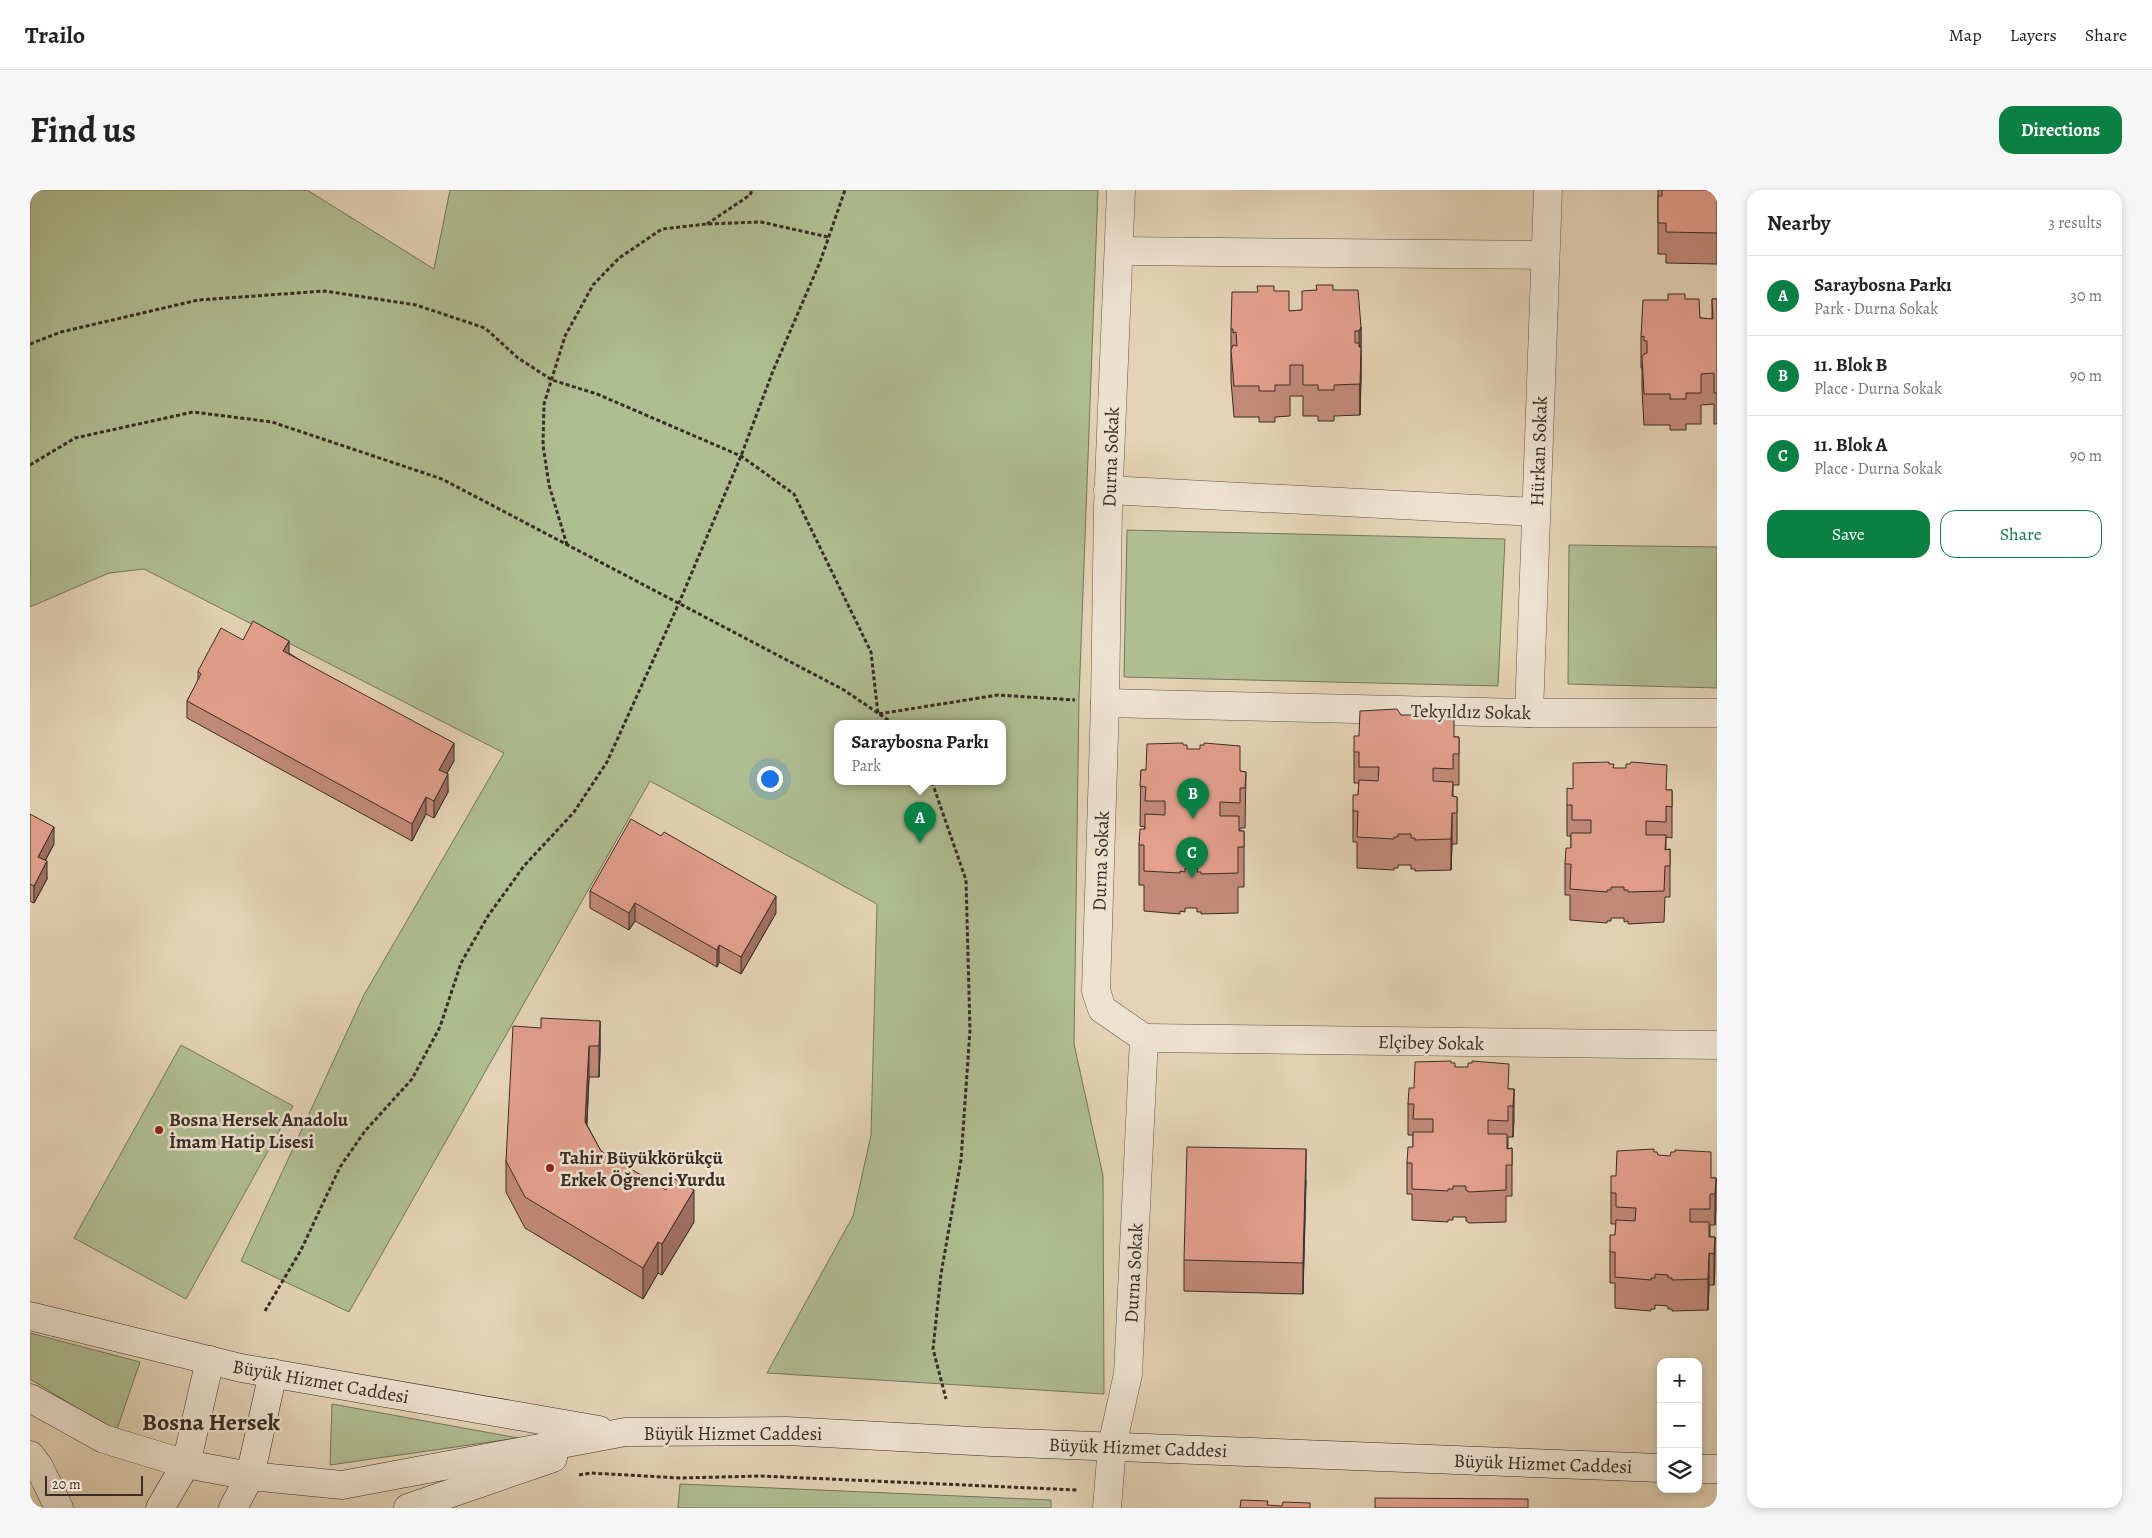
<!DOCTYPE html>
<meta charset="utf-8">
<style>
:root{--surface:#fff;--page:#f6f6f6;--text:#222;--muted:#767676;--line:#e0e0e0;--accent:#0b8043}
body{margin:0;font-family:Alegreya,serif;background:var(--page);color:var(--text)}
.controls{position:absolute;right:15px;bottom:15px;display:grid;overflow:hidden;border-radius:10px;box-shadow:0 2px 8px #0003}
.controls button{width:45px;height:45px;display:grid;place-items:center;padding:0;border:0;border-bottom:1px solid var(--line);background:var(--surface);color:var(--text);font:25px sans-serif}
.scale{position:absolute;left:15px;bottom:12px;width:98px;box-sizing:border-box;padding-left:5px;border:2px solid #382c25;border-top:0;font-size:14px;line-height:18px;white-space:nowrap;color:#382c25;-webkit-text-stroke:4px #ede2d0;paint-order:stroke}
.you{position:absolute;left:739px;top:588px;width:18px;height:18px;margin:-12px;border:4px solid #fff;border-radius:50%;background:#1a73e8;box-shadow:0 0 0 8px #1a73e833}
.badge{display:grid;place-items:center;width:32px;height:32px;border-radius:50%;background:var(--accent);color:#fff;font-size:16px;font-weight:700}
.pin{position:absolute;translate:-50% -41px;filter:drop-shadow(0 1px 2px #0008)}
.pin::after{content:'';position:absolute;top:26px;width:18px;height:15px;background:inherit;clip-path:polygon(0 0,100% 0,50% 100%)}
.popup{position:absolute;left:804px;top:530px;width:172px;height:65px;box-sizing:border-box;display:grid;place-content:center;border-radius:10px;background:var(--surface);filter:drop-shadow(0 1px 4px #0005);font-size:16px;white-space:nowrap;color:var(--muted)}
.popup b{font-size:19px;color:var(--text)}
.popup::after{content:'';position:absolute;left:50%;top:100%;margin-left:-10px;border:10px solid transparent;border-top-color:var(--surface)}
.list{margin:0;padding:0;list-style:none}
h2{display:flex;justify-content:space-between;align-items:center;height:65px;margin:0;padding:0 20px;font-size:21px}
h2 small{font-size:16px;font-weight:400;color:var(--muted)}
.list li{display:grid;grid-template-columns:32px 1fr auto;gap:15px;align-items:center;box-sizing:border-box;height:80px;padding:0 20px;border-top:1px solid var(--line)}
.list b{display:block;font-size:19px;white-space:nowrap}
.list p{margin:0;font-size:16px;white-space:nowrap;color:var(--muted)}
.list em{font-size:16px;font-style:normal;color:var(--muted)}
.actions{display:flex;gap:10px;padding:15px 20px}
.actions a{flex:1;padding:11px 0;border:1px solid var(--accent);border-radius:15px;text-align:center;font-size:18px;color:var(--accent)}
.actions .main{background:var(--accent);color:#fff}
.icon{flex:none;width:28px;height:28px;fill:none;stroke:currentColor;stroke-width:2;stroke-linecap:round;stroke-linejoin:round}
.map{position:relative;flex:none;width:1687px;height:1318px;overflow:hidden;border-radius:15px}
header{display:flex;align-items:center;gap:30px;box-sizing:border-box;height:70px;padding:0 25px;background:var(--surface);border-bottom:1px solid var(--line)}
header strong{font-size:24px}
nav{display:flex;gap:28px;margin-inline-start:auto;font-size:18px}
.intro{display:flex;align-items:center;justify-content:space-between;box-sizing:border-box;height:120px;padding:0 30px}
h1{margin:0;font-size:35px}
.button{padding:12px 22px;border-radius:15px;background:var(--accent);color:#fff;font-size:18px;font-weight:700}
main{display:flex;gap:30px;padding:0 30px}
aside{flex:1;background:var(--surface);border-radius:15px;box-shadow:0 2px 8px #0003}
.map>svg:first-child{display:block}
.green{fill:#afbe92;stroke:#74755c;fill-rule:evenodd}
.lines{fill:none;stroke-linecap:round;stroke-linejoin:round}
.street-casing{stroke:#635649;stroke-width:29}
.secondary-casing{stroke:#382c25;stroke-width:29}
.path{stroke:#382c25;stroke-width:3;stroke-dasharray:4 2.5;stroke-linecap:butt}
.street{stroke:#ede2d0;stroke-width:28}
.secondary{stroke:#ede2d0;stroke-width:28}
.wall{fill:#c38a7a;stroke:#382c25}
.shaded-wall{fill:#9f7063;stroke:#382c25}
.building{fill:#e3a08e;stroke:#382c25}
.poi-dot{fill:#8f2418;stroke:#ede2d0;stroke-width:2}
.labels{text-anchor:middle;stroke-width:5;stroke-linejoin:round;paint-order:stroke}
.street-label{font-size:19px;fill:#382c25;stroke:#ede2d0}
.poi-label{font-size:19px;font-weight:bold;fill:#382c25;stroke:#ede2d0;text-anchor:start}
.district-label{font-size:24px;font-weight:bold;fill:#382c25;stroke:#ede2d0}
</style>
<header>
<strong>Trailo</strong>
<nav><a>Map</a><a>Layers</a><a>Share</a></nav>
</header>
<div class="intro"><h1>Find us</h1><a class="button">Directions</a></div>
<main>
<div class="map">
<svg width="1687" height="1318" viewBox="0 0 1687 1318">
<rect width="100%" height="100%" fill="#e4d3b6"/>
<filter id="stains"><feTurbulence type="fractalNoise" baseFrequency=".004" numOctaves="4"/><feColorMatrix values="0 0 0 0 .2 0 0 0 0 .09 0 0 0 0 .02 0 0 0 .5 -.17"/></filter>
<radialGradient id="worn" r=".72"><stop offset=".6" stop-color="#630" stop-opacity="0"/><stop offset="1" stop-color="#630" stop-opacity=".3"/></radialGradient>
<!-- green -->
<g class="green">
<path d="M 0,0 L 277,0 L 404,79 L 420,0 L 1068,0 L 1049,508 L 1044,854 L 1073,986 L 1074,1204 L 737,1183 L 823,1026 L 841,945 L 847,714 L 620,591 L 319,1122 L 211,1071 L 334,805 L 474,563 L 114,379 L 79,383 L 0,417 ZM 808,534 L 972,534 L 972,592 L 808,592 Z"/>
<path d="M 1097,340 L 1475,349 L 1468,496 L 1094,487 Z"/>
<path d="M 1539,355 L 1687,357 L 1687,498 L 1538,494 Z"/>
<path d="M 151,855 L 263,916 L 156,1109 L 44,1048 Z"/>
<path d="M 0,1143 L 110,1172 L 86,1242 L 0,1189 Z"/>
<path d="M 302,1214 L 488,1248 L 300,1275 Z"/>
<path d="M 650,1294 L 1021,1310 L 1021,1318 L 648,1318 Z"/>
</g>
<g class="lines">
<!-- street casing -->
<g class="street-casing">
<g id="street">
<path d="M 1091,0 L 1078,316 L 1075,513 L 1066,801 L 1072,819 L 1114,848"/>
<path d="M 1089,61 L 1515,65"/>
<path d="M 1078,300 L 1506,322"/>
<path d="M 1075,513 L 1499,523 L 1687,523"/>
<path d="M 1499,523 L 1518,0"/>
<path d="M 1114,848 L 1687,855"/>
<path d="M 1077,1318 L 1082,1256 L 1098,1184 L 1114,848"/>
</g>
</g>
<!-- secondary casing -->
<g class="secondary-casing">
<g id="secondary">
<path d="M 0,1126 L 211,1178 L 569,1240"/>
<path d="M 0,1208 L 74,1249 L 156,1274 L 220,1286 L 312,1295 L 595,1242 L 757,1241 L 962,1252 L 1631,1278"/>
<path d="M 0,1265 L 9,1277 L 29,1318"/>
<path d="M 1668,1279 L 1687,1279"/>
<path d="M 130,1318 L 156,1274 L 180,1170"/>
<path d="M 203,1318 L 220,1286 L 243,1183"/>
<path d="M 378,1318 L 523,1268"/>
</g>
</g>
<!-- path -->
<g class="path">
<path d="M 677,34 L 720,5 L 722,0"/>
<path d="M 0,154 L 31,142 L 168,110 L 295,101 L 386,115 L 455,138 L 488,168 L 522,190 L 567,204 L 711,266 L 764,304 L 841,462 L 848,524 L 968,505 L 1045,510"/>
<path d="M 0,275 L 45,248 L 163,222 L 242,232 L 412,289 L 814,500 L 864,534"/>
<path d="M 537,355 L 519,295 L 513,255 L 514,214 L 535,146 L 563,95 L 589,68 L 632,39 L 677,34 L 731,32 L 798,47"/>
<path d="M 902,592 L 936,690 L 940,840 L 931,970 L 911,1084 L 903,1159 L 916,1209"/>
<path d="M 235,1121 L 271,1060 L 310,977 L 335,941 L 382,889 L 410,837 L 431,773 L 458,726 L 494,676 L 544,622 L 577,572 L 649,413 L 711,266 L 743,181 L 790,72 L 815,0"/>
<path d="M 549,1285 L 561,1283 L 650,1288 L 731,1286 L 1047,1300"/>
</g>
<!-- street -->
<use href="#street" class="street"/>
<!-- secondary -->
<use href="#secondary" class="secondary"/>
</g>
<!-- wall -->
<g class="wall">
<path d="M 1628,0 L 1687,0 L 1687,74 L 1636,73 L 1636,64 L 1628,64 Z"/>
<path d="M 1303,100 L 1331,137 L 1331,188 L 1330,225 L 1304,226 L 1304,231 L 1288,231 L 1288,226 L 1273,226 L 1273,206 L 1260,206 L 1260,226 L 1245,227 L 1245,232 L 1229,232 L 1229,227 L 1204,227 L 1201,191 L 1201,139 L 1244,101 L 1259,121 L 1272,120 Z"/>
<path d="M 1655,109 L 1670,128 L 1682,129 L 1682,109 L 1687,109 L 1687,234 L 1684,234 L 1684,214 L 1671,215 L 1671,234 L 1656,234 L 1656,240 L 1640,240 L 1640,235 L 1614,235 L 1612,199 L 1612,178 L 1611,178 L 1611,147 Z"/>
<path d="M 213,450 L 259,463 L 424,571 L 417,583 L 418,602 L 404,628 L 396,624 L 382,651 L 157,528 L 157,511 L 168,491 L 168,481 Z"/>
<path d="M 1371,525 L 1424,547 L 1429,547 L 1429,595 L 1423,595 L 1423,606 L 1427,607 L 1427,654 L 1422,654 L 1421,680 L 1385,681 L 1385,679 L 1381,679 L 1381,675 L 1368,675 L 1368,678 L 1364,678 L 1364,680 L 1327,678 L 1327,652 L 1323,652 L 1323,621 L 1328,605 L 1329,593 L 1324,593 L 1324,562 L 1329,546 Z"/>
<path d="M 1157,559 L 1210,581 L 1216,582 L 1215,638 L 1210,638 L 1210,641 L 1214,641 L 1214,697 L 1208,697 L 1208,723 L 1171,724 L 1171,722 L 1167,722 L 1167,718 L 1155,718 L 1155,722 L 1150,721 L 1150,724 L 1114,721 L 1114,695 L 1109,695 L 1109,655 L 1115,637 L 1110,636 L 1111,580 L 1116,580 Z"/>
<path d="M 1579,574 L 1584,578 L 1637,600 L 1642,600 L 1642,648 L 1636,647 L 1636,660 L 1640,659 L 1640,707 L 1635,707 L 1634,732 L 1598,734 L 1598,731 L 1594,732 L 1594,728 L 1581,728 L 1581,731 L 1577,731 L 1577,733 L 1540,730 L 1540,705 L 1535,705 L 1535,674 L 1541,658 L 1541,646 L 1537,646 L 1537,615 L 1543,599 Z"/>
<path d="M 0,624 L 24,654 L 15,671 L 17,689 L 4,713 L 0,711 Z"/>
<path d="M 560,701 L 746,723 L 711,784 L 689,772 L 687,777 L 605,731 L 599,740 L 560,718 Z"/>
<path d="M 570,831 L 570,862 L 569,887 L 559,887 L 557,935 L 571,961 L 664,1032 L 632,1085 L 628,1083 L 613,1109 L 495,1038 L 476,1002 L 476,971 L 511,838 Z"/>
<path d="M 1421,873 L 1425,877 L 1479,899 L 1484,899 L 1483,947 L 1478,947 L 1478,959 L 1482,958 L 1482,1006 L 1476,1006 L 1476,1032 L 1439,1033 L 1436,1031 L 1436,1027 L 1423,1027 L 1423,1030 L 1418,1030 L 1418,1032 L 1382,1030 L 1382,1004 L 1377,1004 L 1377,973 L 1383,957 L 1383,945 L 1378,945 L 1378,914 L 1384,898 Z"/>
<path d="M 1624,962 L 1628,965 L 1681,988 L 1686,988 L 1685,1035 L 1680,1035 L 1680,1047 L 1685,1047 L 1684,1095 L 1679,1095 L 1678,1120 L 1642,1121 L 1642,1119 L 1638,1119 L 1638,1116 L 1625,1115 L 1625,1119 L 1621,1119 L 1621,1121 L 1585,1118 L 1585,1093 L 1580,1093 L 1580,1062 L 1585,1045 L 1586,1034 L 1581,1034 L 1581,1003 L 1586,986 Z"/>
<path d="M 1276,990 L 1273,1104 L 1154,1101 L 1154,1070 Z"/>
</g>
<!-- shaded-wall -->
<g class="shaded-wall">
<path d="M 1331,137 L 1331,188 L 1330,225 L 1329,141 Z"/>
<path d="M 259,451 L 259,468 L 253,461 Z"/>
<path d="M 424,553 L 424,571 L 409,597 L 409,580 Z"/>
<path d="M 418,584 L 418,602 L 404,628 L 404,611 Z"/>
<path d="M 396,607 L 396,624 L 382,651 L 382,634 Z"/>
<path d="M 1422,623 L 1422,654 L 1421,680 L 1421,649 Z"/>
<path d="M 24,637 L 24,654 L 8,684 L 8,667 Z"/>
<path d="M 17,671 L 17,689 L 4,713 L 4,696 Z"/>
<path d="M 746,706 L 746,723 L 711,784 L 711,767 Z"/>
<path d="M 605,713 L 605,731 L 599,740 L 599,723 Z"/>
<path d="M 689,755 L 689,772 L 687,777 L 687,760 Z"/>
<path d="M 570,831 L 570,862 L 569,887 L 569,856 Z"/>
<path d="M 559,856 L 559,887 L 555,963 L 555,932 Z"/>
<path d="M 1484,899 L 1484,931 L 1483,947 L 1483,916 Z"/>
<path d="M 1276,959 L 1276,990 L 1273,1104 L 1273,1073 Z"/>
<path d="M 1686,988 L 1686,1019 L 1685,1035 L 1685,1004 Z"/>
<path d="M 664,1000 L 664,1032 L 632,1085 L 632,1054 Z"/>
<path d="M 1685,1047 L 1685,1078 L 1684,1095 L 1684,1064 Z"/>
<path d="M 628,1052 L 628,1083 L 613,1109 L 613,1078 Z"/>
<path d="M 1679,1063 L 1679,1095 L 1678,1120 L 1678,1089 Z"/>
</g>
<!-- building -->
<g class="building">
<path d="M 1632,0 L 1687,0 L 1687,43 L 1636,42 L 1636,33 L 1628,33 L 1628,6 L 1632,6 Z"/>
<path d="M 1286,95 L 1303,95 L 1303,100 L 1328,100 L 1331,137 L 1329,141 L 1325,141 L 1325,153 L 1329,153 L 1329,157 L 1331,157 L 1330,194 L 1304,195 L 1304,200 L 1288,200 L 1288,195 L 1273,195 L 1273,175 L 1260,175 L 1260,195 L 1245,195 L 1245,201 L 1229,201 L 1229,196 L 1204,196 L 1201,160 L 1203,155 L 1207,156 L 1206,142 L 1203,143 L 1203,139 L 1201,139 L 1202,102 L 1228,102 L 1227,96 L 1244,96 L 1244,101 L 1259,101 L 1259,121 L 1272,120 L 1272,101 L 1287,100 Z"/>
<path d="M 1638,104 L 1655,104 L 1655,109 L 1669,109 L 1670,128 L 1683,129 L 1682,109 L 1687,109 L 1687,203 L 1684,203 L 1684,183 L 1671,184 L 1671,203 L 1656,203 L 1656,209 L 1640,209 L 1640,204 L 1614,204 L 1612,167 L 1614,164 L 1617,163 L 1617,151 L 1614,151 L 1614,146 L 1611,147 L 1613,110 L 1638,110 Z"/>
<path d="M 223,431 L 259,451 L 253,461 L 424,553 L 409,580 L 418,584 L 404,611 L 396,607 L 382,634 L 157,511 L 171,484 L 168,481 L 191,438 L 213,450 Z"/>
<path d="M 1367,519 L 1371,525 L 1383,525 L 1384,521 L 1388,521 L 1388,519 L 1424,522 L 1424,547 L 1429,547 L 1429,564 L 1423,564 L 1423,579 L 1403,578 L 1403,591 L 1423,592 L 1422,606 L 1427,607 L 1427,623 L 1422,623 L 1421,649 L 1385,650 L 1385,648 L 1381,648 L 1381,644 L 1368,644 L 1368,647 L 1364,647 L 1364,649 L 1327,647 L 1328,621 L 1323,621 L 1323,605 L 1328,605 L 1329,590 L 1348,591 L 1349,577 L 1329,577 L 1329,562 L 1324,562 L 1324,546 L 1329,546 L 1330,521 Z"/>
<path d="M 1153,553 L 1153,555 L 1157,555 L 1157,559 L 1170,559 L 1170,555 L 1174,555 L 1174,553 L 1210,556 L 1210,581 L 1216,582 L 1215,598 L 1210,598 L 1210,613 L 1190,612 L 1190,626 L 1209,626 L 1209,641 L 1214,641 L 1214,657 L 1208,657 L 1208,683 L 1171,684 L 1171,682 L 1167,682 L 1168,678 L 1155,678 L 1155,682 L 1150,681 L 1150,683 L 1114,681 L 1114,655 L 1109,655 L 1110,639 L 1115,639 L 1115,624 L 1135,625 L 1135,611 L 1115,611 L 1116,597 L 1110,596 L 1111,580 L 1116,580 L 1117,554 Z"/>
<path d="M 1579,572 L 1579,574 L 1584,574 L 1583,578 L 1596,578 L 1596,574 L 1600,574 L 1601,572 L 1637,575 L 1636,600 L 1642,600 L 1642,617 L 1636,616 L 1636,632 L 1616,631 L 1616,645 L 1636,645 L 1635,660 L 1640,659 L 1640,676 L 1635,676 L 1634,701 L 1598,702 L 1598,700 L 1594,700 L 1594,697 L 1581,697 L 1581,700 L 1577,700 L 1577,702 L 1540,699 L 1541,674 L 1535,674 L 1536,658 L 1541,658 L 1541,643 L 1561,643 L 1561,630 L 1542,630 L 1542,615 L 1537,615 L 1537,598 L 1543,599 L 1543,573 Z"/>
<path d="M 0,624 L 24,637 L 8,667 L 17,671 L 4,696 L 0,694 Z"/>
<path d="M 601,629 L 631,646 L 634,642 L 746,706 L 711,767 L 689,755 L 687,760 L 605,713 L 599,723 L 560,701 Z"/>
<path d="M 511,828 L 570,831 L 569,856 L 559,856 L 555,932 L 571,961 L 636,1000 L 643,988 L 664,1000 L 632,1054 L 628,1052 L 613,1078 L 495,1007 L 476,971 L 483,836 L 511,838 Z"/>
<path d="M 1421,871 L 1421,873 L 1425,873 L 1425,877 L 1438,877 L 1438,873 L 1442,873 L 1442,871 L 1479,874 L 1478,899 L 1484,899 L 1483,916 L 1478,916 L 1478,931 L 1458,930 L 1458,944 L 1477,944 L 1477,959 L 1482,958 L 1482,975 L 1476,975 L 1476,1000 L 1439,1002 L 1436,1000 L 1436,996 L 1423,996 L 1423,999 L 1418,999 L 1418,1001 L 1382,999 L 1382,973 L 1377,973 L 1378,957 L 1383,957 L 1383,942 L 1403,942 L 1403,929 L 1383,929 L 1384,914 L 1378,914 L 1379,898 L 1384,898 L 1385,872 Z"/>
<path d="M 1157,957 L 1276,959 L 1273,1073 L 1154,1070 Z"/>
<path d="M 1624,959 L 1624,962 L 1627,962 L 1628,965 L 1640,966 L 1641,962 L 1645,962 L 1645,960 L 1681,962 L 1681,988 L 1686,988 L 1685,1004 L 1680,1004 L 1680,1019 L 1660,1019 L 1660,1032 L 1679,1032 L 1679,1047 L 1685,1047 L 1684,1064 L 1679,1063 L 1678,1089 L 1642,1090 L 1642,1088 L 1638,1088 L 1638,1085 L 1625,1084 L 1625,1088 L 1621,1088 L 1621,1090 L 1585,1087 L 1585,1062 L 1580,1062 L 1580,1045 L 1585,1045 L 1586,1030 L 1605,1031 L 1606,1018 L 1586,1017 L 1586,1003 L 1581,1003 L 1581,986 L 1586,986 L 1587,961 Z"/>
<path d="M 1345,1308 L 1498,1309 L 1498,1318 L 1345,1318 Z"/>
<path d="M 1211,1310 L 1238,1311 L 1237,1315 L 1252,1316 L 1253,1312 L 1280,1313 L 1280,1318 L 1210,1318 Z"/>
</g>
<!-- markers -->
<g class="poi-dot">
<circle cx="129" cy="940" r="5"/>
<circle cx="520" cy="978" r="5"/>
</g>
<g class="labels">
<!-- street labels -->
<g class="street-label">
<text transform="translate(1508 261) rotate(-88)" y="7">Hürkan Sokak</text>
<text transform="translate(1080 267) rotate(-88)" y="7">Durna Sokak</text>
<text transform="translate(1441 521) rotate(1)" y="7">Tekyıldız Sokak</text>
<text transform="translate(1070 671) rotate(-88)" y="7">Durna Sokak</text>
<text transform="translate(1401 852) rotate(1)" y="7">Elçibey Sokak</text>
<text transform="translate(1103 1083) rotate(-87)" y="7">Durna Sokak</text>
<text transform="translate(291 1191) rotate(10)" y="7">Büyük Hizmet Caddesi</text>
<text x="703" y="1250">Büyük Hizmet Caddesi</text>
<text transform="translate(1108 1257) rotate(2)" y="7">Büyük Hizmet Caddesi</text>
<text transform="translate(1513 1273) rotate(2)" y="7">Büyük Hizmet Caddesi</text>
</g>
<!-- poi labels -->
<g class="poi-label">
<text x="139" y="936">Bosna Hersek Anadolu<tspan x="139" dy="22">İmam Hatip Lisesi</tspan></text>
<text x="530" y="974">Tahir Büyükkörükçü<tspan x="530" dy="22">Erkek Öğrenci Yurdu</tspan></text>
</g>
<!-- district labels -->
<g class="district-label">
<text x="181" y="1240">Bosna Hersek</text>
</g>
</g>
<rect width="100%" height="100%" filter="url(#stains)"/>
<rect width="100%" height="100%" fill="url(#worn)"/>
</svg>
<div class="controls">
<button>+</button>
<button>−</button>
<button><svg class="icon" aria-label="layers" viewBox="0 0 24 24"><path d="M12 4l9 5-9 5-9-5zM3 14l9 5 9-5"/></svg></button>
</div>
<div class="scale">20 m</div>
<div class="you"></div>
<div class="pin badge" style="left:890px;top:653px">A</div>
<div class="popup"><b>Saraybosna Parkı</b>Park</div>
<div class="pin badge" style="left:1163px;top:629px">B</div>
<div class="pin badge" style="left:1162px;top:688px">C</div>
</div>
<aside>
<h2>Nearby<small>3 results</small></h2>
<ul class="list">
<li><span class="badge">A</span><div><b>Saraybosna Parkı</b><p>Park · Durna Sokak</p></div><em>30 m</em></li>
<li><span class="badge">B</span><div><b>11. Blok B</b><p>Place · Durna Sokak</p></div><em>90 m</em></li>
<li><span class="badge">C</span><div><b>11. Blok A</b><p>Place · Durna Sokak</p></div><em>90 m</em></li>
</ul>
<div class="actions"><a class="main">Save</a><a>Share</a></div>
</aside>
</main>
